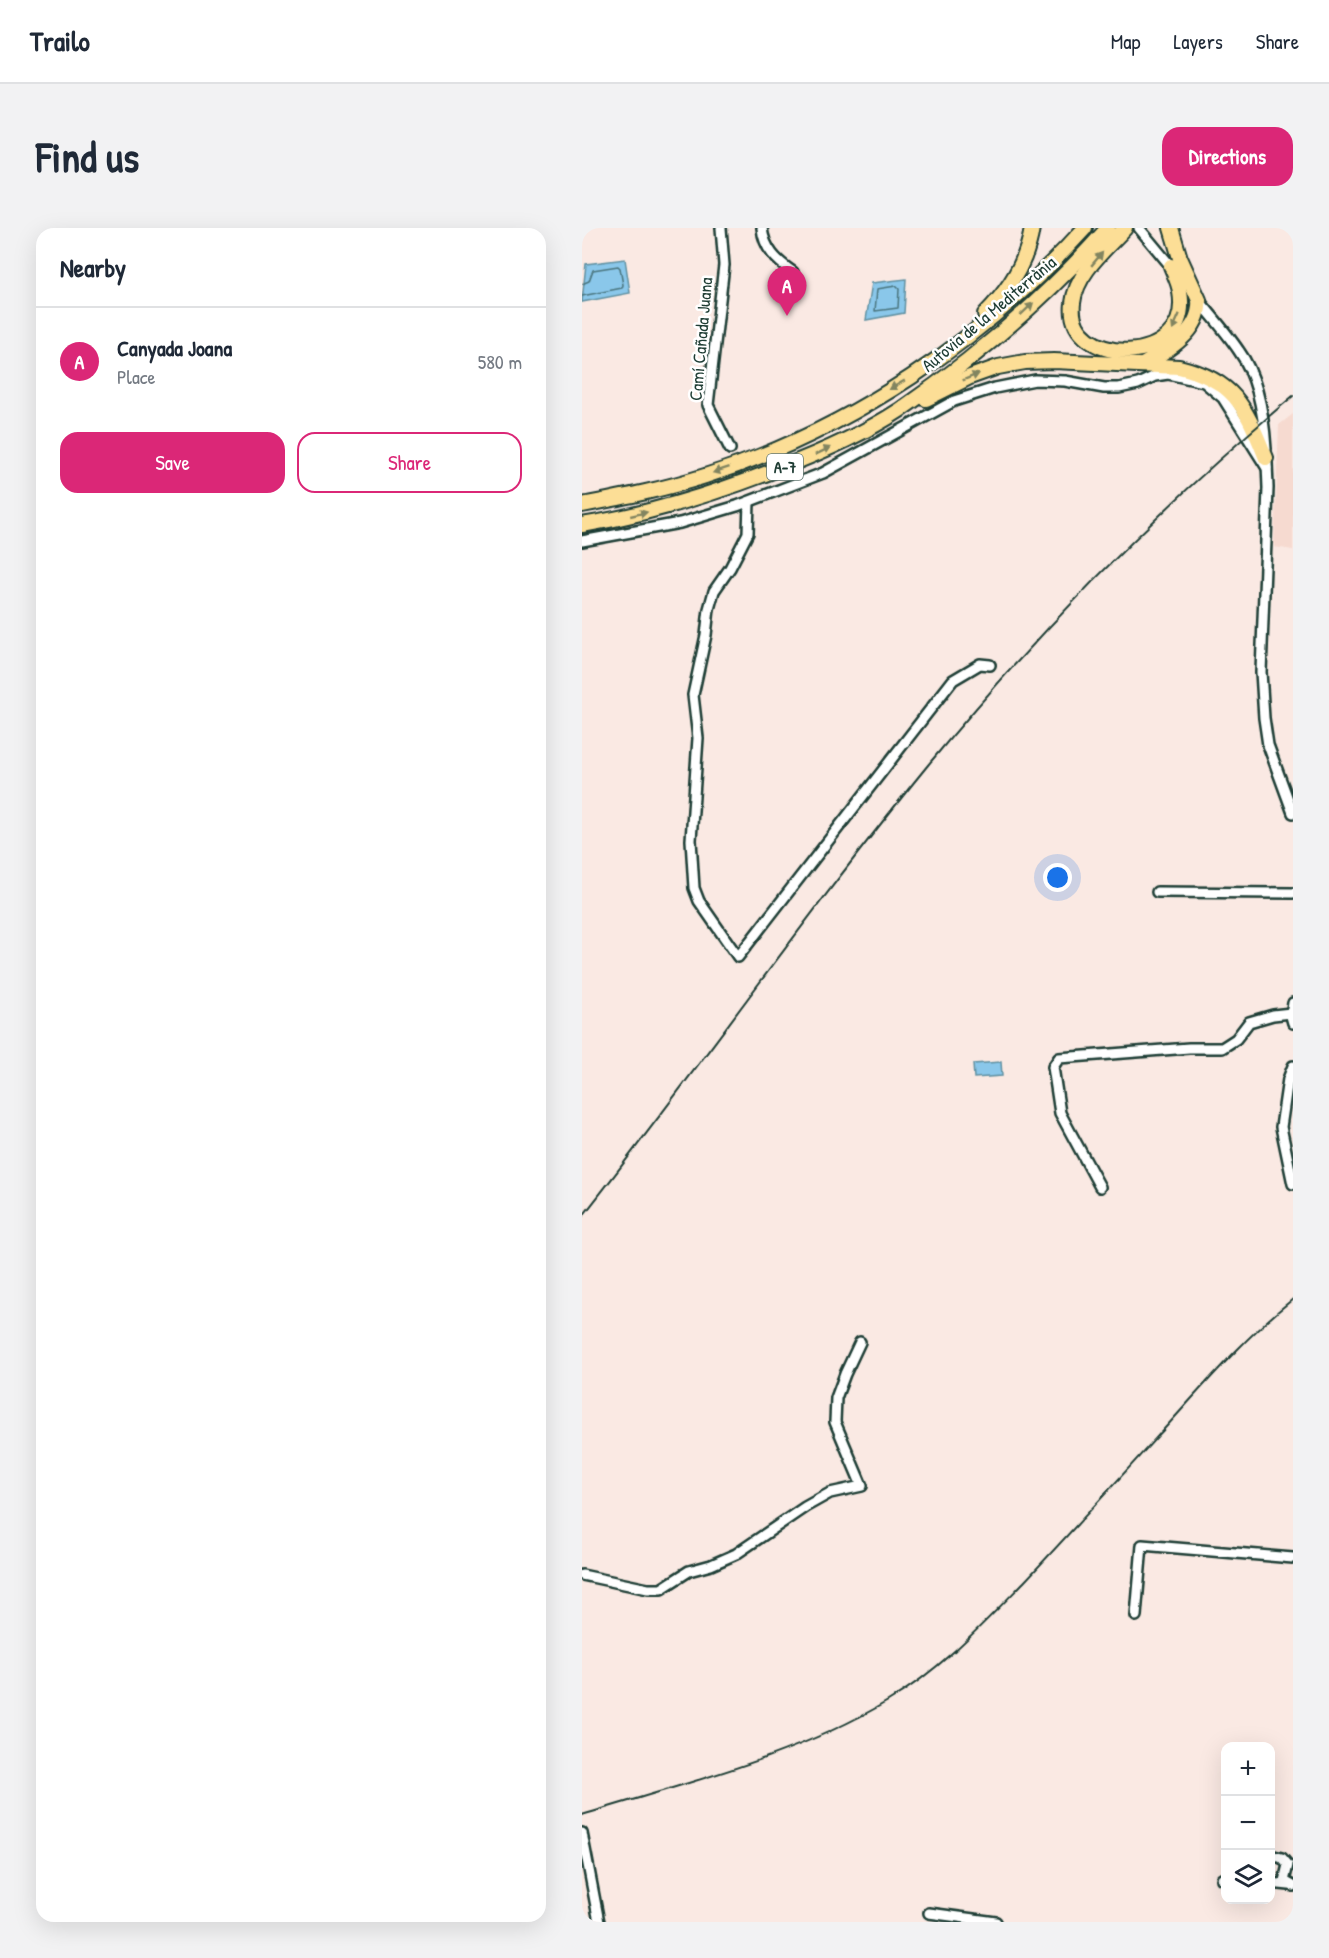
<!DOCTYPE html>
<meta charset="utf-8">
<style>
:root{--surface:#fff;--page:#f2f2f3;--text:#1f2937;--muted:#747a83;--line:#e0e1e3;--accent:#db2777}
body{margin:0;font-family:"Patrick Hand",sans-serif;background:var(--page);color:var(--text)}
.controls{position:absolute;right:18px;bottom:18px;display:grid;overflow:hidden;border-radius:12px;box-shadow:0 6px 24px #0002}
.controls button{width:54px;height:54px;display:grid;place-items:center;padding:0;border:0;border-bottom:2px solid var(--line);background:var(--surface);color:var(--text);font:30px sans-serif}
.you{position:absolute;left:476px;top:650px;width:21px;height:21px;margin:-15px;border:4px solid #fff;border-radius:50%;background:#1a73e8;box-shadow:0 0 0 9px #1a73e833}
.badge{display:grid;place-items:center;width:39px;height:39px;border-radius:50%;background:var(--accent);color:#fff;font-size:20px;font-weight:700}
.pin{position:absolute;translate:-50% -50px;filter:drop-shadow(0 2px 3px #0008)}
.pin::after{content:'';position:absolute;top:32px;width:21px;height:18px;background:inherit;clip-path:polygon(0 0,100% 0,50% 100%)}
.list{margin:0;padding:0;list-style:none}
h2{display:flex;justify-content:space-between;align-items:center;height:78px;margin:0;padding:0 24px;font-size:26px}
h2 small{font-size:20px;font-weight:400;color:var(--muted)}
.list li{display:grid;grid-template-columns:39px 1fr auto;gap:18px;align-items:center;box-sizing:border-box;height:108px;padding:0 24px;border-top:2px solid var(--line)}
.list b{display:block;font-size:22px;white-space:nowrap}
.list p{margin:0;font-size:20px;white-space:nowrap;color:var(--muted)}
.list em{font-size:20px;font-style:normal;color:var(--muted)}
.actions{display:flex;gap:12px;padding:18px 24px}
.actions a{flex:1;padding:14px 0;border:2px solid var(--accent);border-radius:18px;text-align:center;font-size:21px;color:var(--accent)}
.actions .main{background:var(--accent);color:#fff}
.icon{flex:none;width:33px;height:33px;fill:none;stroke:currentColor;stroke-width:2;stroke-linecap:round;stroke-linejoin:round}
.map{position:relative;flex:none;width:711px;height:1694px;overflow:hidden;border-radius:18px}
header{display:flex;align-items:center;gap:36px;box-sizing:border-box;height:84px;padding:0 30px;background:var(--surface);border-bottom:2px solid var(--line)}
header strong{font-size:28px}
nav{display:flex;gap:33px;margin-inline-start:auto;font-size:21px}
.intro{display:flex;align-items:center;justify-content:space-between;box-sizing:border-box;height:144px;padding:0 36px}
h1{margin:0;font-size:42px}
.button{padding:15px 27px;border-radius:18px;background:var(--accent);color:#fff;font-size:21px;font-weight:700}
main{display:flex;gap:36px;padding:0 36px}
aside{flex:1;background:var(--surface);border-radius:18px;box-shadow:0 6px 24px #0002}
.map>svg:first-child{display:block}
.built{fill:#f6dad0}
.water{fill:#8ac7ea;stroke:#5f90a1;stroke-width:1.5}
.lines{fill:none;stroke-linecap:round;stroke-linejoin:round}
.shore{stroke:#4a747d;stroke-width:1.5}
.minor-casing{stroke:#1f3d34;stroke-width:14}
.highway-casing{stroke:#1f3d34;stroke-width:18}
.minor{stroke:#fff;stroke-width:9}
.highway{stroke:#fcde96;stroke-width:14}
.rail{stroke:#1f3d34;stroke-width:2}
.oneway{fill:#828560}
.labels{text-anchor:middle;stroke-width:5;stroke-linejoin:round;paint-order:stroke}
.shield{fill:#fff;stroke:#627771;stroke-width:1.5}
.shield-label{font-size:16px;font-weight:bold;fill:#1f3d34}
.street-label{font-size:18px;fill:#1f3d34;stroke:#fff}
</style>
<header>
<strong>Trailo</strong>
<nav><a>Map</a><a>Layers</a><a>Share</a></nav>
</header>
<div class="intro"><h1>Find us</h1><a class="button">Directions</a></div>
<main>
<aside>
<h2>Nearby<small></small></h2>
<ul class="list">
<li><span class="badge">A</span><div><b>Canyada Joana</b><p>Place</p></div><em>580 m</em></li>
</ul>
<div class="actions"><a class="main">Save</a><a>Share</a></div>
</aside>
<div class="map">
<svg width="711" height="1694" viewBox="0 0 711 1694">
<rect width="100%" height="100%" fill="#fae9e3"/>
<filter id="ink" filterUnits="userSpaceOnUse"><feTurbulence type="fractalNoise" baseFrequency=".0167" numOctaves="2"/><feDisplacementMap in="SourceGraphic" scale="12" xChannelSelector="R" yChannelSelector="G"/><feConvolveMatrix kernelMatrix="1 2 1 2 8 2 1 2 1" color-interpolation-filters="sRGB"/></filter>
<g filter="url(#ink)">
<!-- built -->
<path class="built" d="M 711,186 L 711,322 L 692,319 L 697,197 Z"/>
<!-- water -->
<g class="water">
<path d="M 43,31 L 48,65 L 0,74 L 4,36 Z"/>
<path d="M 324,51 L 322,85 L 284,92 L 290,55 Z"/>
<path d="M 419,834 L 420,848 L 392,850 L 391,836 Z"/>
</g>
<g class="lines">
<!-- shore -->
<g class="shore">
<path d="M 0,56 L 7,53 L 11,42 L 36,38 L 38,40 L 41,57 L 40,60 L 0,68"/>
<path d="M 314,58 L 317,61 L 316,80 L 293,83 L 295,61 Z"/>
</g>
<!-- minor casing -->
<g class="minor-casing">
<g id="minor">
<path d="M 139,0 L 142,37 L 126,177 L 148,221"/>
<path d="M 180,0 C 182,21 195,33 211,44"/>
<path d="M 557,0 L 592,42"/>
<path d="M 616,71 C 630,88 645,105 657,123 C 676,149 682,189 684,221"/>
<path d="M 685,235 L 686,260 L 679,444 L 682,490 L 686,517 L 711,585"/>
<path d="M 167,274 L 166,305 L 148,340 L 132,363 L 127,381 L 124,407 L 111,467 L 116,510 L 109,612 L 112,660 L 117,673 L 156,729 L 371,452 L 398,436 L 408,437"/>
<path d="M 0,313 L 98,295 L 155,278 L 241,245 L 372,173 L 413,160 L 453,152 L 483,153 L 522,160 L 537,160 L 556,156 L 573,148 L 586,146 L 622,154 L 641,170 L 685,240"/>
<path d="M 575,664 L 711,665"/>
<path d="M 711,775 L 709,788 L 711,795"/>
<path d="M 711,838 L 706,851 L 699,899 L 711,956"/>
<path d="M 518,959 L 478,885 L 471,839 L 477,830 L 607,820 L 640,820 L 654,811 L 667,794 L 691,787 L 709,785"/>
<path d="M 0,1347 L 66,1361 L 79,1361 L 107,1343 L 129,1337 L 154,1326 L 223,1279 L 248,1265 L 280,1258 L 253,1194 L 254,1170 L 263,1146 L 278,1114"/>
<path d="M 554,1388 L 560,1317 L 711,1330"/>
<path d="M 0,1605 L 17,1694"/>
<path d="M 688,1627 L 700,1630 L 706,1637 L 702,1653 L 711,1658"/>
<path d="M 640,1651 L 644,1651"/>
<path d="M 688,1655 L 707,1657"/>
<path d="M 347,1685 L 414,1694"/>
</g>
</g>
<!-- highway casing -->
<g class="highway-casing">
<g id="highway">
<path d="M 543,0 C 524,21 494,45 491,75 C 483,140 612,141 598,64 C 597,55 592,46 589,38"/>
<path d="M 403,86 C 427,62 445,34 450,0"/>
<path d="M 562,136 C 585,123 620,103 617,72 L 598,30 L 589,0"/>
<path d="M 344,171 L 388,149 L 416,139 L 443,134 L 472,133 L 597,139 C 654,153 663,179 684,230"/>
<path d="M 0,277 C 42,269 83,261 123,248 C 269,202 401,112 503,0"/>
<path d="M 0,297 C 68,286 132,266 196,241 C 238,225 280,207 318,182 C 394,130 465,69 526,0"/>
</g>
</g>
<!-- minor -->
<use href="#minor" class="minor"/>
<!-- highway -->
<use href="#highway" class="highway"/>
<!-- rail -->
<g class="rail">
<path d="M 0,989 C 117,840 226,684 346,537 C 456,404 578,279 711,168"/>
<path d="M 0,1587 C 104,1555 212,1529 306,1473 C 358,1442 400,1397 442,1354 C 490,1303 536,1252 583,1200 C 624,1155 663,1109 711,1071"/>
</g>
</g>
<!-- one-way arrows -->
<defs><path id="oneway-solid" d="M-6-.8H1V-3.2L6.5 0L1 3.2V.8H-6Z" transform="scale(1.5)"/></defs>
<g class="oneway">
<use href="#oneway-solid" transform="translate(515 31) rotate(-50)"/>
<use href="#oneway-solid" transform="translate(445 81) rotate(-43)"/>
<use href="#oneway-solid" transform="translate(594 94) rotate(114)"/>
<use href="#oneway-solid" transform="translate(389 149) rotate(-22)"/>
<use href="#oneway-solid" transform="translate(315 157) rotate(150)"/>
<use href="#oneway-solid" transform="translate(241 223) rotate(-25)"/>
<use href="#oneway-solid" transform="translate(139 242) rotate(161)"/>
<use href="#oneway-solid" transform="translate(57 286) rotate(-13)"/>
</g>
</g>
<g class="labels">
<!-- shield labels -->
<rect class="shield" x="185" y="226" width="36" height="26" rx="4.5"/>
<g class="shield-label">
<text x="203" y="245">A-7</text>
</g>
<!-- street labels -->
<g class="street-label">
<text transform="translate(407 86) rotate(-40)" y="6">Autovia de la Mediterrània</text>
<text transform="translate(119 111) rotate(-85)" y="6">Camí Cañada Juana</text>
</g>
</g>
</svg>
<div class="controls">
<button>+</button>
<button>−</button>
<button><svg class="icon" aria-label="layers" viewBox="0 0 24 24"><path d="M12 4l9 5-9 5-9-5zM3 14l9 5 9-5"/></svg></button>
</div>
<div class="you"></div>
<div class="pin badge" style="left:205px;top:88px">A</div>
</div>
</main>
